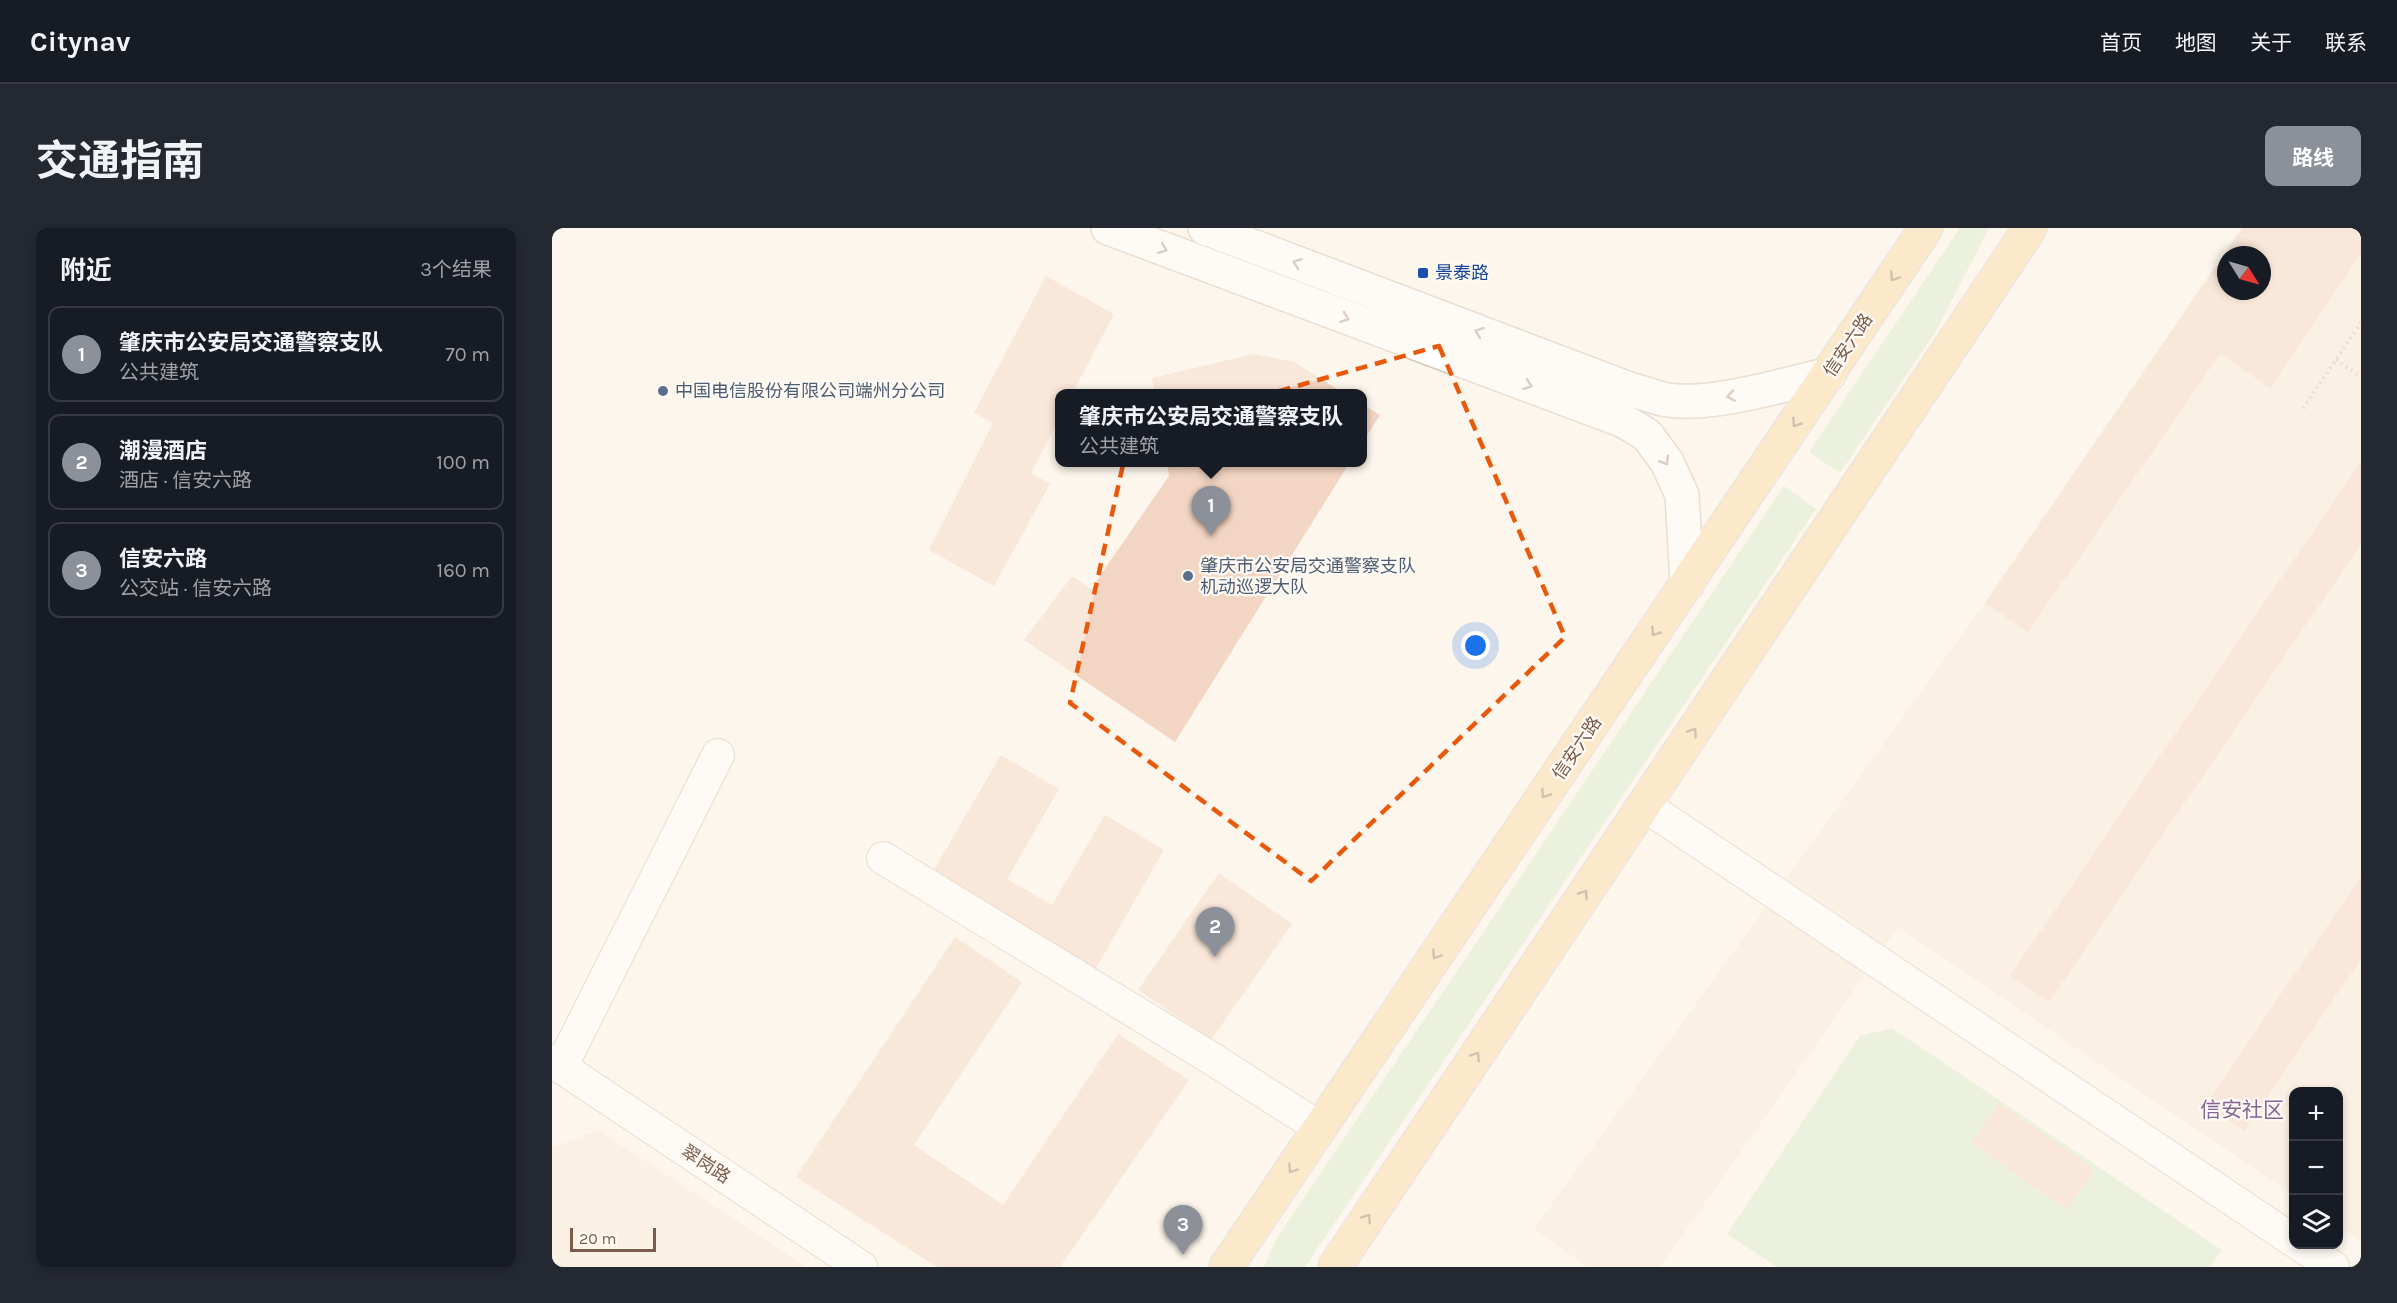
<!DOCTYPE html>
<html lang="zh">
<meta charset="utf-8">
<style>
:root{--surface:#171b24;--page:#242831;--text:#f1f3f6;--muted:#9ea1a6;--line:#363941;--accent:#8c9099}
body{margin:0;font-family:Karla,"Noto Sans SC",sans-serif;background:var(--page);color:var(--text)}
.controls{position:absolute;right:18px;bottom:18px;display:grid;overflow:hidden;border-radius:12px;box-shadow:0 3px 9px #0003}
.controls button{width:54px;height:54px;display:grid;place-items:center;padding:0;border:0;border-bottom:2px solid var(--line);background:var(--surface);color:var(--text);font:30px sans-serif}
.compass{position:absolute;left:1665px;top:18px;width:54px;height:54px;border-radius:50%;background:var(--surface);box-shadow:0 3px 9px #0003;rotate:127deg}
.scale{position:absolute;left:18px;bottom:15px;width:86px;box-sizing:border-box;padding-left:6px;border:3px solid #7a5c4d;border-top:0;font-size:16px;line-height:21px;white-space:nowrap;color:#7a5c4d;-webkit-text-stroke:4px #fffaf3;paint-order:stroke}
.you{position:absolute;left:924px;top:418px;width:21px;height:21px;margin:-15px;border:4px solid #fff;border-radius:50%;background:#1a73e8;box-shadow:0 0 0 9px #1a73e833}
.badge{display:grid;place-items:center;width:39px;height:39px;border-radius:50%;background:var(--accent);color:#fff;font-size:20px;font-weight:700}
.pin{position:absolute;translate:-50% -50px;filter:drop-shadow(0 2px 3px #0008)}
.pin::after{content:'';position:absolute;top:32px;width:21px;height:18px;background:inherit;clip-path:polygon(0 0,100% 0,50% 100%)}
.popup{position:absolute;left:503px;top:161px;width:312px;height:78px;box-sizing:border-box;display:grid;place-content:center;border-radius:12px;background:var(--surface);filter:drop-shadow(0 2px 4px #0005);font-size:20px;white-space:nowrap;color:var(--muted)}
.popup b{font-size:22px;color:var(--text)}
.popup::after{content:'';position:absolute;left:50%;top:100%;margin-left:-12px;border:12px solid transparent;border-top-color:var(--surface)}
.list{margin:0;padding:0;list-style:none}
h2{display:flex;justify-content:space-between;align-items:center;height:78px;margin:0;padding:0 24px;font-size:26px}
h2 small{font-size:20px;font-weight:400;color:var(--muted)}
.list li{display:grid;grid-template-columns:39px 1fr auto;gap:18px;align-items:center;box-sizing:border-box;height:96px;margin:0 12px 12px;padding:0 12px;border:2px solid var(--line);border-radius:12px}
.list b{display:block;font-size:22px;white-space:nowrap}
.list p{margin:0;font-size:20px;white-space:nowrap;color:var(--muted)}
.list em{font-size:20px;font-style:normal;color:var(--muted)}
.icon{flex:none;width:33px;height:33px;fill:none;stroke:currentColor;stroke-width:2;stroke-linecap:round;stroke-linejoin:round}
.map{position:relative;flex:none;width:1809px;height:1039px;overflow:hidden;border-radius:12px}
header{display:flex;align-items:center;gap:36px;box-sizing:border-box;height:84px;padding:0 30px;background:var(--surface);border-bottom:2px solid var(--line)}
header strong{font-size:28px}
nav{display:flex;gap:33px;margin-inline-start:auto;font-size:21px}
.intro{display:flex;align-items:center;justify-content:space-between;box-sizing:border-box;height:144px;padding:0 36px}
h1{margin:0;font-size:42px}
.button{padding:15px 27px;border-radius:12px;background:var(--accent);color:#fff;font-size:21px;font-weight:700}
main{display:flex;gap:36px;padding:0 36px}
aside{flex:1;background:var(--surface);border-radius:12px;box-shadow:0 3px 9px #0003}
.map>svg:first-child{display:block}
.residential{fill:#f5e8da;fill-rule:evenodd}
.green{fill:#d8ecc9}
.building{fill:#f3d5c3;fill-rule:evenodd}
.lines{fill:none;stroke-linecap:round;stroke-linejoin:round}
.street-casing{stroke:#d1beb0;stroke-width:34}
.secondary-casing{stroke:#d6c0b0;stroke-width:36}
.primary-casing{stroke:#dad1cd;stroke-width:36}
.path{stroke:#d9b8a5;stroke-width:4;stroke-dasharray:1.5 4.5;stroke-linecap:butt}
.street{stroke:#fff;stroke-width:32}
.secondary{stroke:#fff;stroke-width:33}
.primary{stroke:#fbd9a5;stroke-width:33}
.oneway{stroke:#af9d94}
.oneway2{stroke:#a18267}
.marked{fill:none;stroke:#e8590c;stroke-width:4.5;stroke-dasharray:12 8;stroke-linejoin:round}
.transit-dot{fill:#1a4fb4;stroke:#fffaf3;stroke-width:2}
.service-dot{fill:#5c6f8a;stroke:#fffaf3;stroke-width:2}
.labels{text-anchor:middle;stroke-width:4.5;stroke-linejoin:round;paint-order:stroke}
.transit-label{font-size:18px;fill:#164399;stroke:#fffaf3;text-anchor:start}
.street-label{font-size:18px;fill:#7a5c4d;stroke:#fffaf3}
.service-label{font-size:18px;fill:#4e5e75;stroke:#fffaf3;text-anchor:start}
.quarter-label{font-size:21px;fill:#846695;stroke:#fffaf3}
</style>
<header>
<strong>Citynav</strong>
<nav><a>首页</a><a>地图</a><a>关于</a><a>联系</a></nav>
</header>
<div class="intro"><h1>交通指南</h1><a class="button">路线</a></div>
<main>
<aside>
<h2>附近<small>3个结果</small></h2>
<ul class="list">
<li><span class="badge">1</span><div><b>肇庆市公安局交通警察支队</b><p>公共建筑</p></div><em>70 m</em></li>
<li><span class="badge">2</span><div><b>潮漫酒店</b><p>酒店 · 信安六路</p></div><em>100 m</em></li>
<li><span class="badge">3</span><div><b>信安六路</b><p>公交站 · 信安六路</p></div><em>160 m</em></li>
</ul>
</aside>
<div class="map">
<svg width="1809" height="1039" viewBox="0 0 1809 1039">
<rect width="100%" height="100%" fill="#fdf6ec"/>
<!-- residential -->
<g class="residential">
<path d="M 1690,0 L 1809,0 L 1809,1013 L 1787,998 L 1786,864 L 1742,864 L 1741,967 L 1346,699 L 1108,1039 L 1036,1039 L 982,1001 L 1433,375 ZM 1674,27 L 1710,27 L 1710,63 L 1674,63 Z"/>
<path d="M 46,902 L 254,1039 L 0,1039 L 0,920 Z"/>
</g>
<!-- green -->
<g class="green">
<path d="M 1408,0 L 1437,0 L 1384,103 L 1288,245 L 1257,224 Z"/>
<path d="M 1232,258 L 1264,281 L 753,1039 L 712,1039 L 725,1010 Z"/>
<path d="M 1340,800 L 1670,1022 L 1658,1039 L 1225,1039 L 1175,1006 L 1308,808 Z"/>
</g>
<!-- building -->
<g class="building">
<path d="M 1690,0 L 1809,0 L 1809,26 L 1718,160 L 1668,126 L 1476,404 L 1433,375 ZM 1674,27 L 1710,27 L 1710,63 L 1674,63 Z"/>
<path d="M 494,48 L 562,86 L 520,166 L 508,166 L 508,190 L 479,245 L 498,256 L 442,358 L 377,322 L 441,195 L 422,185 Z"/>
<path d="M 702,126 L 742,134 L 793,166 L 603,166 L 600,150 Z"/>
<path d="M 810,176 L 828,187 L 810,215 Z"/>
<path d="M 1809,233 L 1809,316 L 1497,774 L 1458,748 Z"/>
<path d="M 615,234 L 798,234 L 623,514 L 472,412 L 520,348 L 539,361 L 617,248 Z"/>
<path d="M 449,527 L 507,561 L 455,651 L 500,677 L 553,587 L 612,622 L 540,747 L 376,652 Z"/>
<path d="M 667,645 L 740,696 L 659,812 L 586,762 Z"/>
<path d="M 1809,648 L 1809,731 L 1692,903 L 1654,877 Z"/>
<path d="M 403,709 L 470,754 L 362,917 L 451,977 L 566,806 L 637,852 L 508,1039 L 385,1039 L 244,949 Z"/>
<path d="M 1447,875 L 1543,942 L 1515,982 L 1419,915 Z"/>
</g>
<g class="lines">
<!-- street casing -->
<g class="street-casing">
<g id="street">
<path d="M 1092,577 L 1742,1013"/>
<path d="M 331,630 L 662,832 L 768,900"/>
<path d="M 0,833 L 309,1039"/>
<path d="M 9,839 L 166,527"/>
<path d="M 1747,1016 L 1781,1039"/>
</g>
</g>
<!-- secondary casing -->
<g class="secondary-casing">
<g id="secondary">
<path d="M 556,0 L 1072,193 L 1095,207 L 1115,234 L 1130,267 L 1135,356"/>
<path d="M 653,0 L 1080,162 C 1092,165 1104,170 1116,172 C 1158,179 1235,156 1277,146"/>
</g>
</g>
<!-- primary casing -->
<g class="primary-casing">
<g id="primary">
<path d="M 674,1039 L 1374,0"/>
<path d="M 783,1039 L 1478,0"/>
</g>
</g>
<!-- path -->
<g class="path">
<path d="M 1784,132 L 1809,149"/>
<path d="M 1751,180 L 1809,95"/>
</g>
<!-- street -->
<use href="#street" class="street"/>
<!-- secondary -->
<use href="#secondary" class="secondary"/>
<!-- primary -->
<use href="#primary" class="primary"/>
</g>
<!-- one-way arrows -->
<defs><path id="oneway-chevron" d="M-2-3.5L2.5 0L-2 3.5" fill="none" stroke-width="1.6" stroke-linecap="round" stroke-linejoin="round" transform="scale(1.5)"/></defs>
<g class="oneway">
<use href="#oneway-chevron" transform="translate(611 21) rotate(21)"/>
<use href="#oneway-chevron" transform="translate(745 35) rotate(-159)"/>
<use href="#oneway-chevron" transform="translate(793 90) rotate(20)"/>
<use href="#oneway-chevron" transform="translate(927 104) rotate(-159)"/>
<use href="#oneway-chevron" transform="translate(976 157) rotate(20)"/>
<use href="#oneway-chevron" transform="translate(1179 168) rotate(171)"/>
<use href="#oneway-chevron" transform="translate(1113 233) rotate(58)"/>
</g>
<g class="oneway2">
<use href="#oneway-chevron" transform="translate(1342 49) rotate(124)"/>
<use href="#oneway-chevron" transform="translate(1244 195) rotate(124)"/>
<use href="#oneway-chevron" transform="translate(1103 404) rotate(124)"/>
<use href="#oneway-chevron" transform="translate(1141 504) rotate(-56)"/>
<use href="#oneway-chevron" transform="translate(993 566) rotate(124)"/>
<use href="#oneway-chevron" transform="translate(1032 666) rotate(-56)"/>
<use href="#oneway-chevron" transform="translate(884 727) rotate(124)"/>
<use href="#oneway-chevron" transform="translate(924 828) rotate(-56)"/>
<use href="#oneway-chevron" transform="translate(740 941) rotate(124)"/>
<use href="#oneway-chevron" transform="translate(815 990) rotate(-56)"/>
</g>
<!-- marked area -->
<path d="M0 0H1809V1039H0ZM 887,118 L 1013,409 L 759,653 L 518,475 L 578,205 Z" fill="#fdf6ec" fill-opacity=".55" fill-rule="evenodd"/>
<path class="marked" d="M 887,118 L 1013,409 L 759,653 L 518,475 L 578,205 Z"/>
<!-- markers -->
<rect class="transit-dot" x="865" y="39" width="12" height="12" rx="3"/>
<g class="service-dot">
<circle cx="111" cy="163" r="6"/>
<circle cx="636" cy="348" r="6"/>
</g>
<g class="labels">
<!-- transit labels -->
<g class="transit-label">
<text x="883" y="51">景泰路</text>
</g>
<!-- street labels -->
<g class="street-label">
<text transform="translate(1296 117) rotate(-56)" y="6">信安六路</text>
<text transform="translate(1025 520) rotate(-56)" y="6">信安六路</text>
<text transform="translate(154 936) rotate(33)" y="6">翠岗路</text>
</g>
<!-- service labels -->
<g class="service-label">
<text x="123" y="169">中国电信股份有限公司端州分公司</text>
<text x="648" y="344">肇庆市公安局交通警察支队<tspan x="648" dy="21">机动巡逻大队</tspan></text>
</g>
<!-- quarter labels -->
<g class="quarter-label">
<text x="1690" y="889">信安社区</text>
</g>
</g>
</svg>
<div class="controls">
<button>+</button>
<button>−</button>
<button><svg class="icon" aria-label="layers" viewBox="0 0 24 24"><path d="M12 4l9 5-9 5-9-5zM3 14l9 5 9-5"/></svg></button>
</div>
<svg class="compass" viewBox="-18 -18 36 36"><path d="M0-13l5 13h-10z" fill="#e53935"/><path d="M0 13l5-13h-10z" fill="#9ea1a6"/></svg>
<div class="scale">20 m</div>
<div class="you"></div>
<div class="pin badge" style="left:659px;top:308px">1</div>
<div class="popup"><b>肇庆市公安局交通警察支队</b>公共建筑</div>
<div class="pin badge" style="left:663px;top:729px">2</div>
<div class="pin badge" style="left:631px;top:1027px">3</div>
</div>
</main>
